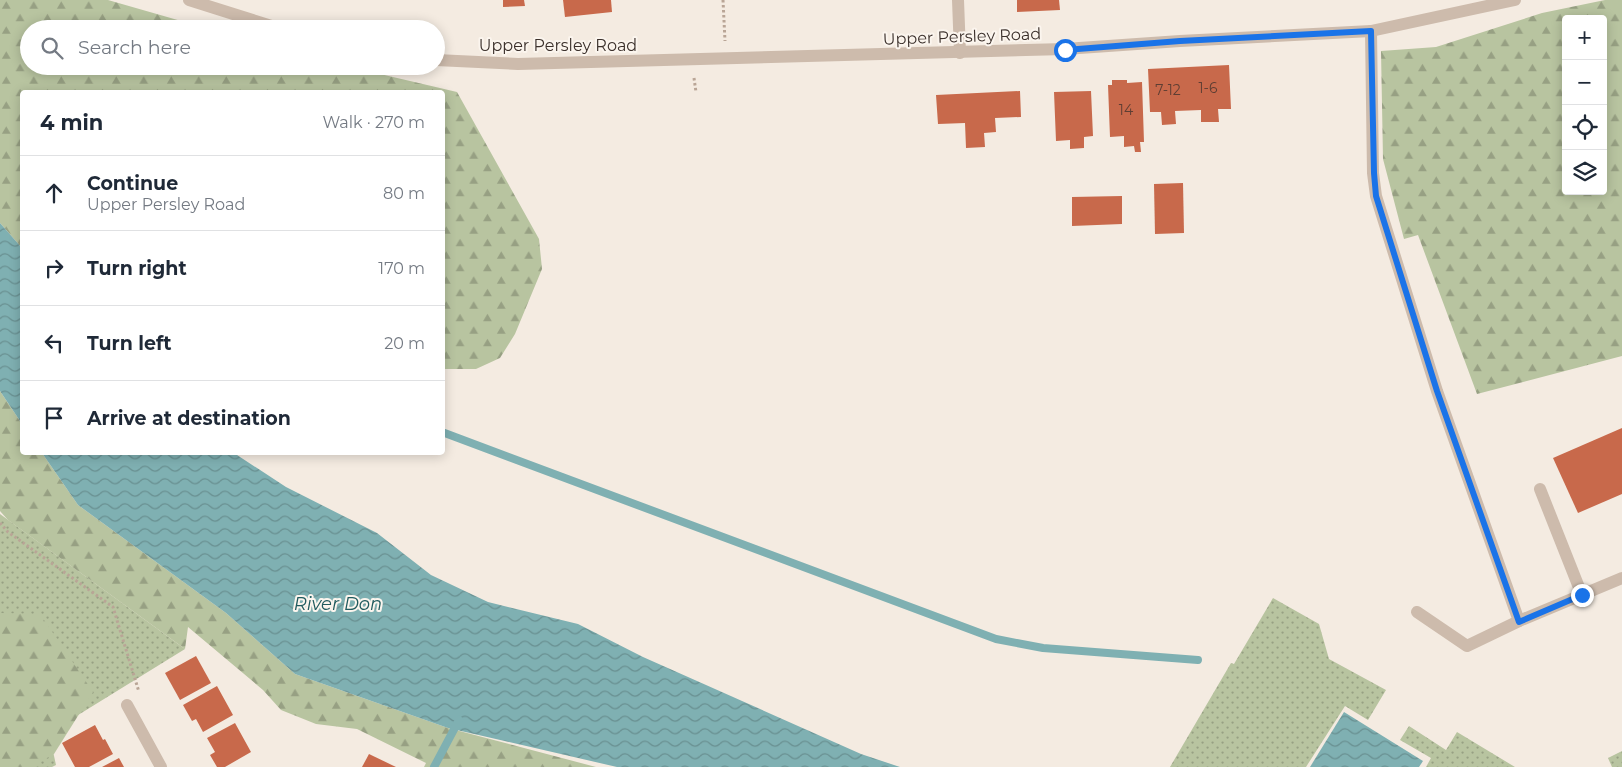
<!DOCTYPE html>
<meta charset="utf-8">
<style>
:root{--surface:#fff;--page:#f2f2f3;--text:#1f2937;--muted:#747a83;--line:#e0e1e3}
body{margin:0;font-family:Montserrat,sans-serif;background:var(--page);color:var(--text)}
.controls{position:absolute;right:15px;top:15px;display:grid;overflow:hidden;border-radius:5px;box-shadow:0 2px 12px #0003}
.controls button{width:45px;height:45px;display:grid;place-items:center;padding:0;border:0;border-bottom:1px solid var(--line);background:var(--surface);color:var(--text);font:25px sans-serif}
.stop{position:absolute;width:15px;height:15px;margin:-11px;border:4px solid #1a73e8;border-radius:50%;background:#fff}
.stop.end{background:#1a73e8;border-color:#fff;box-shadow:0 1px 5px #0008}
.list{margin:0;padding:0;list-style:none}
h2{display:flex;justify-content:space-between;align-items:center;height:65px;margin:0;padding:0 20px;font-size:21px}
h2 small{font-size:16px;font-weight:400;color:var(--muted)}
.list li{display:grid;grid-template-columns:32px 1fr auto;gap:15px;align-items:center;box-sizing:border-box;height:75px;padding:0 20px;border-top:1px solid var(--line)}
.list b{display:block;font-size:19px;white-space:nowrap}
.list p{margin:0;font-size:16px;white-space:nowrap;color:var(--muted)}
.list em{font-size:16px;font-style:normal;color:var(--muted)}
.icon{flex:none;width:28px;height:28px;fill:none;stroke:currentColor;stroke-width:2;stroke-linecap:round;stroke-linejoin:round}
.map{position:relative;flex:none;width:1622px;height:767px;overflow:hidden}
.search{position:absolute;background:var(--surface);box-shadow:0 2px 12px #0003;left:20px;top:20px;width:425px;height:55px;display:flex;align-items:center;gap:12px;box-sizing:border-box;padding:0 18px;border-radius:28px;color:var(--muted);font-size:19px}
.panel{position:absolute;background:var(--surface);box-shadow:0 2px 12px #0003;left:20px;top:90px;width:425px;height:365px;border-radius:5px}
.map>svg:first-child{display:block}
.green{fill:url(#green-dots)}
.forest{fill:url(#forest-firs);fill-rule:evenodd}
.water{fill:url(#water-waves)}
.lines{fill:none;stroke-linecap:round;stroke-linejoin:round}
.stream{stroke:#7fb0b2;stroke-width:8}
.building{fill:#c8694b}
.path{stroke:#b9a596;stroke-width:3;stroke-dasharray:2.5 2.5;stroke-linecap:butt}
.service{stroke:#cdbbac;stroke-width:12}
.minor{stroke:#cdbbac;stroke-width:12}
.tertiary{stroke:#cdbbac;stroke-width:12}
.route{stroke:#1a73e8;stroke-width:6}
.labels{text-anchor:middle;stroke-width:4;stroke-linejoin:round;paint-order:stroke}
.number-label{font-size:14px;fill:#5e3e33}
.street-label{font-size:16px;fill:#3b302b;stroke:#fbf5ee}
.water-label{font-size:18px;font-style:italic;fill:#1f5a5e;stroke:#fbf5ee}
</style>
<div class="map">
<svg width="1622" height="767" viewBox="0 0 1622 767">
<defs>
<pattern id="green-dots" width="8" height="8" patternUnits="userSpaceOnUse" patternTransform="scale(1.25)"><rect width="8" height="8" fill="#b8c4a0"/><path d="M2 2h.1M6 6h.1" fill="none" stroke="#97a083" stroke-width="1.8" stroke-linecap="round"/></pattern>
<pattern id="forest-firs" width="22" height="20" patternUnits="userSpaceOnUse" patternTransform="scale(1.25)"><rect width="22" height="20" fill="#b8c4a0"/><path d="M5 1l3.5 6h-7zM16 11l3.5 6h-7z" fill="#97a083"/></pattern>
<pattern id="water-waves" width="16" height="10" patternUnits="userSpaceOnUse" patternTransform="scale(1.25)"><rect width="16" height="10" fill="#7fb0b2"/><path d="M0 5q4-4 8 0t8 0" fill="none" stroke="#699091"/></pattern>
</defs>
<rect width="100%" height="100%" fill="#f4ebe1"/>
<!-- green -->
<g class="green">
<path d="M 0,514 L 185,649 L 49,733 L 56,765 L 52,767 L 0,767 Z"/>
<path d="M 1273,598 L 1319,624 L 1329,659 L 1386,690 L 1368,720 L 1345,706 L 1306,767 L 1170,767 L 1231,663 L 1234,664 Z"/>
<path d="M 1409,726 L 1446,750 L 1457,732 L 1515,767 L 1426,767 L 1431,758 L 1400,740 Z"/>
<path d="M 1622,751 L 1622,767 L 1612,767 L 1608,758 Z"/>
</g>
<!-- forest -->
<g class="forest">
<path d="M 0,0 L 108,0 L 209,29 L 29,29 L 29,66 L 346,66 L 457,92 L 539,239 L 542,269 L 515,334 L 500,358 L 476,369 L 443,369 L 442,92 L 22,92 L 22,248 L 0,223 Z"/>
<path d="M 1605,0 L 1622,0 L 1622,356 L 1477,394 L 1418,235 L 1404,239 L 1383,159 L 1381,51 L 1436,47 L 1542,13 ZM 1566,19 L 1603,19 L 1603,191 L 1566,191 Z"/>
<path d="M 0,391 L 22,424 L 22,452 L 42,453 L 78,505 L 226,613 L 295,674 L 448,728 L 596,767 L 424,767 L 426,763 L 357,729 L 316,724 L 281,710 L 263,690 L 188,627 L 185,649 L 8,520 L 0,511 Z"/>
<path d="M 0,613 L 40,614 L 93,692 L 54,754 L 31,767 L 0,767 Z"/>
</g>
<!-- water -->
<g class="water">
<path d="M 0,223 L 22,248 L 22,424 L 0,391 Z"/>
<path d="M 42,453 L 234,453 L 286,487 L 377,533 L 431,575 L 488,602 L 578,624 L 643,657 L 861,754 L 900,767 L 617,767 L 448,728 L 295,674 L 226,613 L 78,505 Z"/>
<path d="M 1344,712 L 1423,761 L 1419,767 L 1310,767 Z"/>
</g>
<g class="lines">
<!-- stream -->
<g class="stream">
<path d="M 442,432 L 996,639 L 1043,648 L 1198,660"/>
<path d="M 434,767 L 459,720"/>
</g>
</g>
<!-- building -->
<g class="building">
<path d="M 503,0 L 524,0 L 525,6 L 503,7 Z"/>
<path d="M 563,0 L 611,0 L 612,12 L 565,17 Z"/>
<path d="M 1017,0 L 1059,0 L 1060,10 L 1017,12 Z"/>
<path d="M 1229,65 L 1231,109 L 1218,109 L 1219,122 L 1201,122 L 1201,110 L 1175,111 L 1176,124 L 1162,125 L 1161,112 L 1150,112 L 1148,69 Z"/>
<path d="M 1112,80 L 1127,80 L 1127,83 L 1142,82 L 1144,142 L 1140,142 L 1141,152 L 1135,152 L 1134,146 L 1124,147 L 1124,136 L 1110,137 L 1108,85 L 1112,85 Z"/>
<path d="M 1020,91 L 1021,117 L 995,118 L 996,132 L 984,133 L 985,147 L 966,148 L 965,123 L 938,124 L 936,95 Z"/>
<path d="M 1091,91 L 1093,136 L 1084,137 L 1084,148 L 1070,149 L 1070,140 L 1056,141 L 1054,92 Z"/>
<path d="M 1183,183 L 1184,233 L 1155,234 L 1154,184 Z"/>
<path d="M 1122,196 L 1122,224 L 1072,226 L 1072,197 Z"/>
<path d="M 1622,428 L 1622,494 L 1578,513 L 1553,458 Z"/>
<path d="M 196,656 L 211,683 L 180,700 L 165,673 Z"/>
<path d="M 217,686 L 233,715 L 203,732 L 196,719 L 192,721 L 183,705 Z"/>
<path d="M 235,723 L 251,752 L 225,767 L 217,767 L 210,755 L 215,752 L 207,738 Z"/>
<path d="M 95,725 L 103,740 L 105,739 L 113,754 L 89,767 L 75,767 L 62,743 Z"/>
<path d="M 369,754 L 396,767 L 362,767 Z"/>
<path d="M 119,758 L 124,767 L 102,767 Z"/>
</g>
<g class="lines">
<!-- path -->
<g class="path">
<path d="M 723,0 L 725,41"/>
<path d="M 694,78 L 696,92"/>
<path d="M 0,523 L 8,532 L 113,607 L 139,692"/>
</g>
<!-- service -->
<g class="service">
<path d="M 1371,31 L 1373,173 L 1376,196 L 1437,391 L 1519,621"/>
<path d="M 1540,489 L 1582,595"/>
<path d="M 1417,612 L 1467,646 L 1519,621 L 1622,578"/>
</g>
<!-- minor -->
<g class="minor">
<path d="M 958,0 L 960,53"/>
<path d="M 127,705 L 161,767"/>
</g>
<!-- tertiary -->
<g class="tertiary">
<path d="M 189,0 L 281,29"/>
<path d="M 436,60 L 518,64 L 1065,49 L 1180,41 L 1371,31 L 1515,0"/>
</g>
</g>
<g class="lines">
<!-- route -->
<path class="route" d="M 1065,50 L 1180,41 L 1371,31 L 1374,173 L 1376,196 L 1437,391 L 1519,622 L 1582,595"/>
</g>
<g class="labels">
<!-- number labels -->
<g class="number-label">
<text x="1208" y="93">1-6</text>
<text x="1168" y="95">7-12</text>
<text x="1126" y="115">14</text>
</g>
<!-- street labels -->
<g class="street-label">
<text transform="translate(962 36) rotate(-2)" y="6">Upper Persley Road</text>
<text x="558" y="51">Upper Persley Road</text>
</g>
<!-- water labels -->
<g class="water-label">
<text x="338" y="610">River Don</text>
</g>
</g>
</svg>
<div class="controls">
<button>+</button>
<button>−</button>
<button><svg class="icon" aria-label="locate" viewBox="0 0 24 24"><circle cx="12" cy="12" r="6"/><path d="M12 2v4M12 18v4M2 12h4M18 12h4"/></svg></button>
<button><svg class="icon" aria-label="layers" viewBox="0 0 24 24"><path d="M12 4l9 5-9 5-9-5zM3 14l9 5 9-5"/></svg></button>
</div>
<div class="stop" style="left:1065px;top:50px"></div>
<div class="stop end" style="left:1582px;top:595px"></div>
<div class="search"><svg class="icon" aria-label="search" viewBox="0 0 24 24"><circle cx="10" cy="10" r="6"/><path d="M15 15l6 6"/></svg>Search here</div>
<section class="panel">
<h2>4 min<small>Walk · 270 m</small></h2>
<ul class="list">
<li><svg class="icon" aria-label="ahead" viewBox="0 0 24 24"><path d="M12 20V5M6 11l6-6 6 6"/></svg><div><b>Continue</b><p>Upper Persley Road</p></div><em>80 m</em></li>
<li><svg class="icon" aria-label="right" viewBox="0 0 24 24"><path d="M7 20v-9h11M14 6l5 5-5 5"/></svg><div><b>Turn right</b></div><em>170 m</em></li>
<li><svg class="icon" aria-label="left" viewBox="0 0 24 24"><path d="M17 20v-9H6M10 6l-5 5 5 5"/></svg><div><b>Turn left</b></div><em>20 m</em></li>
<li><svg class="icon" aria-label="arrive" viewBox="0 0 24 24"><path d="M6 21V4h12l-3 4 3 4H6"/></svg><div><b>Arrive at destination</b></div></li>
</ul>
</section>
</div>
